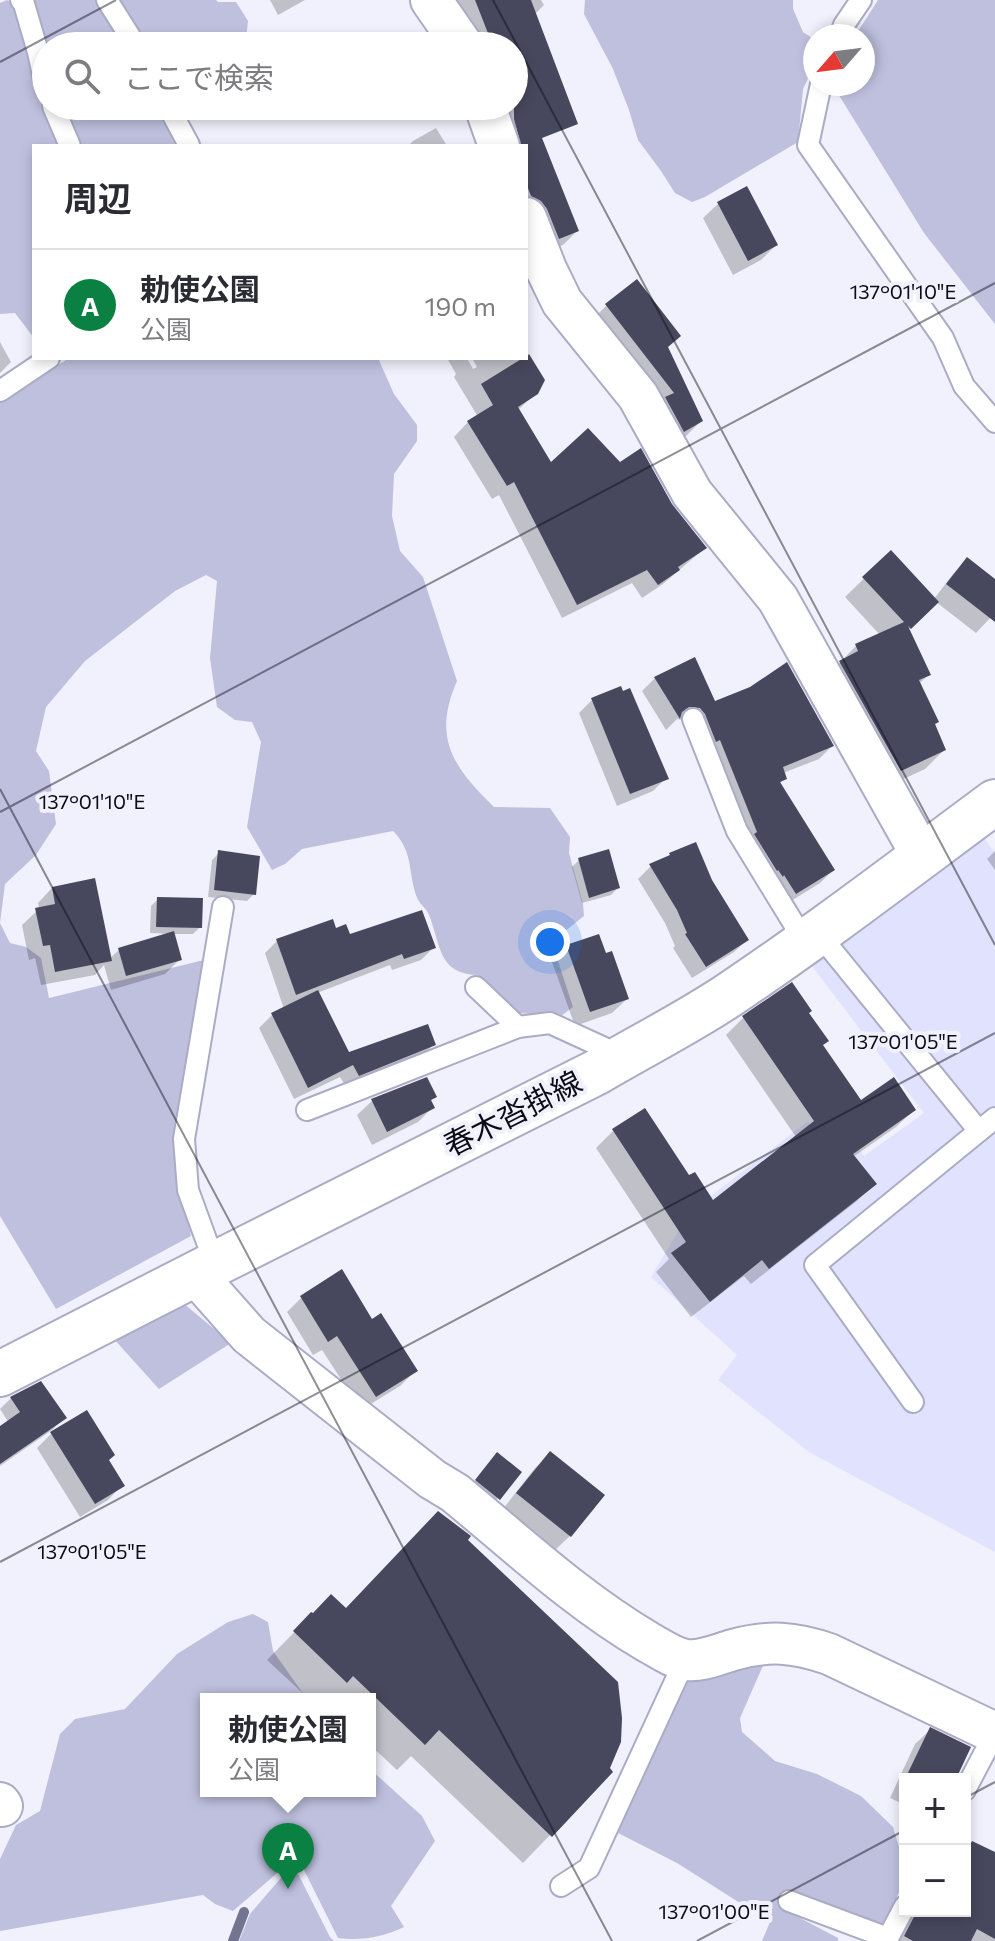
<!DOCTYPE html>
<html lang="ja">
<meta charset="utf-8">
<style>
:root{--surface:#fff;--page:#f2f2f3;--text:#2b2b33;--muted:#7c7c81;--line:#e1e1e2;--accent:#0b8043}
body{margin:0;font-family:Commissioner,"Noto Sans JP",sans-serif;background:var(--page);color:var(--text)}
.controls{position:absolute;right:24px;bottom:24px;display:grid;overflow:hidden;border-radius:0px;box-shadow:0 4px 12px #0003}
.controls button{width:72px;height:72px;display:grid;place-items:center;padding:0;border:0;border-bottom:2px solid var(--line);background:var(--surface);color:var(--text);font:40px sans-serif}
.compass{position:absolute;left:803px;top:24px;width:72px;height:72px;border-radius:50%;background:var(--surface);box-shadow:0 4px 12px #0003;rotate:242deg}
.you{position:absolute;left:550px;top:942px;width:28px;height:28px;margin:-20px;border:6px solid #fff;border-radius:50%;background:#1a73e8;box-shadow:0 0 0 12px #1a73e833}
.badge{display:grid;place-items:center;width:52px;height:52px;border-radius:50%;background:var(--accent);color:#fff;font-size:26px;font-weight:700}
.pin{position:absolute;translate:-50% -66px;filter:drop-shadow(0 2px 4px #0008)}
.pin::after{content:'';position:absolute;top:42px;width:28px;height:24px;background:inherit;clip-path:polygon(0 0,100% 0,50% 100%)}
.popup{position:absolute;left:200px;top:1693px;width:176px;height:104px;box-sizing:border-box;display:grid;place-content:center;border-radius:0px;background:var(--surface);filter:drop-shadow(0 2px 6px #0005);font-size:26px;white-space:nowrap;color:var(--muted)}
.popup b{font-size:30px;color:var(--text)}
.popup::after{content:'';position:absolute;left:50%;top:100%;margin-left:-16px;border:16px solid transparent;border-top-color:var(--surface)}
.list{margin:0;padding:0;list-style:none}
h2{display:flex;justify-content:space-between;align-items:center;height:104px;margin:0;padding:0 32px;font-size:34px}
h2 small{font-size:26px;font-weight:400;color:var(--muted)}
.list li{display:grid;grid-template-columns:52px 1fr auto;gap:24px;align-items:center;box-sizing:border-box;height:112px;padding:0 32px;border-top:2px solid var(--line)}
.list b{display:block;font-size:30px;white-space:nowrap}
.list p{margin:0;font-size:26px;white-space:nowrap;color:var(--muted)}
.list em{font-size:26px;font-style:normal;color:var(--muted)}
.icon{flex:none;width:44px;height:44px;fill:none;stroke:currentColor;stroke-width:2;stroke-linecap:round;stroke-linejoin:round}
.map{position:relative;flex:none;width:995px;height:1941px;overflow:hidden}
.search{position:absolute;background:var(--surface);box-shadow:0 4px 12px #0003;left:32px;top:32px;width:496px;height:88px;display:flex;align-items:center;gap:20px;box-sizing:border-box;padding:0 28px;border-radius:44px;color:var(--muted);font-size:30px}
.panel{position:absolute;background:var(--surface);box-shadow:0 4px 12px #0003;left:32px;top:144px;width:496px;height:216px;border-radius:0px}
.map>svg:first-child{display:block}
.built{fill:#e1e3fe}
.green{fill:#bec0de}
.shadow{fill:#0003}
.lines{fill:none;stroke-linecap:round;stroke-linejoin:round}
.stream{stroke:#73748f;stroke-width:10}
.building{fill:#47485d}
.service-casing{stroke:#aaacc5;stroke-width:24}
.minor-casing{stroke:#aaacc5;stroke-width:44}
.secondary-casing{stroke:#aaacc5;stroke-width:48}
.service{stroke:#fff;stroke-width:20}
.minor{stroke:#fff;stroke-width:40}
.secondary{stroke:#fff;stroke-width:44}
.ticks{fill:none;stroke:#0c0c15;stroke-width:2;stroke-opacity:0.45}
.labels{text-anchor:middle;stroke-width:8;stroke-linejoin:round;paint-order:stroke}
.street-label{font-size:30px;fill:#0c0c15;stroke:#f0f1fc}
.ticks-label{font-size:20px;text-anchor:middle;fill:#0c0c15;stroke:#f0f1fc;stroke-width:8;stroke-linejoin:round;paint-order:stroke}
</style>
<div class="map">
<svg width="995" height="1941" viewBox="0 0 995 1941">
<rect width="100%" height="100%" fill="#f0f1fc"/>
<!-- built -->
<path class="built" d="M 982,835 L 995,853 L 995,1552 L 809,1452 L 718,1380 L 737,1355 L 651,1277 L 689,1213 L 808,1121 L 815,1130 L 832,1116 L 864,1156 L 924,1113 L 811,965 Z"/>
<!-- green -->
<g class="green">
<path d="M 7,0 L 16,5 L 38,82 L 62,146 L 34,146 L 34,338 L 15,313 L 0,314 L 0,3 Z"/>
<path d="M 33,0 L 98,0 L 129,46 L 46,46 L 46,48 Z"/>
<path d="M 116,0 L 216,0 L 218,2 L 236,2 L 248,21 L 246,39 L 235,46 L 144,46 Z"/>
<path d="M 585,0 L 793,0 L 793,9 L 803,32 L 815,40 L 815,64 L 803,89 L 798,142 L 705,197 L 692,202 L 675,193 L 661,171 L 638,140 L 629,110 L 613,69 L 584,14 Z"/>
<path d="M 878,0 L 995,0 L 995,324 L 924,233 L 832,84 L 863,84 L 863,36 L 855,36 Z"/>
<path d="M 63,106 L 161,106 L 182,146 L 79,146 Z"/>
<path d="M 69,358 L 378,358 L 394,394 L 417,425 L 417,441 L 394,474 L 392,516 L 400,551 L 423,577 L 457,681 C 432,738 453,767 494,807 L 550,808 L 570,837 L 569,853 L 583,904 L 584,916 L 559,936 L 555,952 L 573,1007 L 561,1016 L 518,1013 L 478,975 C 438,974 441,945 429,915 C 426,908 421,905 418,900 C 407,874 415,853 393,831 L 302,849 L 285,864 L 272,870 L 247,827 L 261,742 L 252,722 L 235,720 L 217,707 L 210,658 L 217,581 L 206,575 L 175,591 L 85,661 L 46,707 L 36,751 L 49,771 L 56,824 L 36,855 L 5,884 L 0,923 L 10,943 L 26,947 L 41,958 L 49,998 L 208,959 L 174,1141 L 191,1236 L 56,1309 L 0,1216 L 0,402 Z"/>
<path d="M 183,1303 L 231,1343 L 159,1389 L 113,1338 Z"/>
<path d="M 253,1614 L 268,1622 L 273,1651 L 307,1699 L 206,1699 L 206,1791 L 370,1791 L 370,1769 L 422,1816 L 435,1841 L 391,1906 L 404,1927 C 383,1937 361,1941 338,1938 L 297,1856 L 233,1911 L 215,1904 L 203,1895 L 0,1931 L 0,1859 L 16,1825 L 40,1811 L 60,1734 L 75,1719 L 125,1709 L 177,1654 L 228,1622 Z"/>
<path d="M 765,1661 L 740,1718 L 742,1732 L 775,1761 L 817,1774 L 861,1796 L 893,1827 L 902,1857 L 899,1892 L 883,1928 L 783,1894 L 785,1910 L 838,1938 L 838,1941 L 762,1941 L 770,1922 L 677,1863 L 618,1833 L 689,1671 Z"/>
<path d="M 293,1864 L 330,1937 L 334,1941 L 239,1941 L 250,1914 Z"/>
</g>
<!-- shadow -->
<g class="shadow">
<path d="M 270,0 L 305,0 L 278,15 Z"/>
<path d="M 452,0 L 541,0 L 544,5 L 534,15 L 546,110 L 499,137 L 488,106 L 514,106 L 514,46 L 470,46 Z"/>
<path d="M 436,128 L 447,146 L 408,146 L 413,141 Z"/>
<path d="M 526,178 L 577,231 L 563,245 L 545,251 L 526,213 Z"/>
<path d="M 746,189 L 776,245 L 761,260 L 733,275 L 703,218 L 718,204 Z"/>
<path d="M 636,282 L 701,421 L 686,436 L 669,445 L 592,320 L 606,306 Z"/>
<path d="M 0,342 L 11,362 L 0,373 Z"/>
<path d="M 447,358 L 467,358 L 473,369 L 477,367 L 472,358 L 525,358 L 536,393 L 518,410 L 550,465 L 620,465 L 670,506 L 705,548 L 663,584 L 642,598 L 632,583 L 562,618 L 499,495 L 492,499 L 454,437 L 468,422 L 478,417 L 454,377 L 456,374 Z"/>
<path d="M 890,553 L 934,599 L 953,574 L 967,560 L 995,581 L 995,613 L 976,633 L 936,602 L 908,630 L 928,675 L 919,684 L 933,725 L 944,750 L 925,769 L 882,789 L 822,681 L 856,646 L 880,635 L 845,597 Z"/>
<path d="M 655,678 L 714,704 L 832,746 L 819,759 L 783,773 L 785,778 L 779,784 L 833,870 L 820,883 L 783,906 L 687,721 L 677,719 L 666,730 L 642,691 Z"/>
<path d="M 592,700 L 666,778 L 653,791 L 617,806 L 579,713 Z"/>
<path d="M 995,851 L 995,870 L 987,859 Z"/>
<path d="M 219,853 L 254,894 L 247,901 L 208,897 L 212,860 Z"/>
<path d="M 670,855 L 710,881 L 747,940 L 734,952 L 692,978 L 673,948 L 675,946 L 665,923 L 638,879 L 651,866 L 666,859 Z"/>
<path d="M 579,860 L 618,888 L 611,895 L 582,903 L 572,867 Z"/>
<path d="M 52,888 L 109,959 L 119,950 L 171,934 L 150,933 L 151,906 L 158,899 L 200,927 L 193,934 L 173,934 L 180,959 L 165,974 L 111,990 L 104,965 L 95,975 L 41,985 L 35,958 L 29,960 L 22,925 L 39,909 L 38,903 Z"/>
<path d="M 334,930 L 349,937 L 433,948 L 421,960 L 392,970 L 390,965 L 317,993 L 348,1055 L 433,1045 L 420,1058 L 346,1087 L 340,1077 L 294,1099 L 259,1028 L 272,1015 L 284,1009 L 265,953 L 277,941 Z"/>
<path d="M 567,947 L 627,999 L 612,1013 L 575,1026 L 552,962 Z"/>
<path d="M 792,985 L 821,1045 L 861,1102 L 914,1110 L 896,1127 L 853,1157 L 874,1184 L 857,1201 L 751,1284 L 744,1276 L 691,1317 L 656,1272 L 669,1259 L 596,1148 L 614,1130 L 689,1178 L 712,1203 L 796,1137 L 726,1035 L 743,1018 Z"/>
<path d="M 435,1096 L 430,1101 L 433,1107 L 418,1122 L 372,1145 L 357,1115 L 372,1101 Z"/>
<path d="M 301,1298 L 371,1321 L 415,1371 L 400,1386 L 361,1410 L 322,1350 L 313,1355 L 287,1312 Z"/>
<path d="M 40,1384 L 64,1418 L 52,1430 L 0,1466 L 0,1429 L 9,1423 L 0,1409 L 11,1398 Z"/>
<path d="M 51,1434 L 107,1461 L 122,1485 L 108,1500 L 80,1517 L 37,1448 Z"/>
<path d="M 550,1454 L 570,1536 L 555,1550 L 503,1509 L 535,1468 Z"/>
<path d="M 491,1462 L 520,1472 L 491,1506 L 470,1488 Z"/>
<path d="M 466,1540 L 611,1772 L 523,1863 L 411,1756 L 397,1770 L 370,1745 L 370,1699 L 309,1699 L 267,1660 L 311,1615 L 345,1611 Z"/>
<path d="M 930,1730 L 954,1779 L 905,1779 L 905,1805 L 890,1798 L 915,1744 Z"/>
<path d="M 973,1843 L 995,1854 L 995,1941 L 896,1941 L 905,1911 L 965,1911 L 965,1851 Z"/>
</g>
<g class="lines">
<!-- stream -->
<path class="stream" d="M 233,1941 L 244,1912"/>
</g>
<!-- building -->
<g class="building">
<path d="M 475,0 L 531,0 L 578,124 L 542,138 L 579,231 L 559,239 L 547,209 L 541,201 L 531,196 L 526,183 L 526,144 L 521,146 L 514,119 L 514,46 L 493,46 Z"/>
<path d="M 747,186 L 778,245 L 748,261 L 717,202 Z"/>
<path d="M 637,279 L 681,336 L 668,347 L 703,421 L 684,432 L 665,397 L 674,393 L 605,304 Z"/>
<path d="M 529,354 L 545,380 L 538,394 L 518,407 L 551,462 L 588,428 L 620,462 L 641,448 L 672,504 L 707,548 L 678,567 L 680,570 L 658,585 L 647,570 L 577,605 L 514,482 L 507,486 L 467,421 L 493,405 L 481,384 L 523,358 L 526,358 Z"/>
<path d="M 891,550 L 939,602 L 911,629 L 908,626 L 931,675 L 919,680 L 939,722 L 935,724 L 946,750 L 901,771 L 839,661 L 858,651 L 855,644 L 904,622 L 862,577 Z"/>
<path d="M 967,557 L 995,579 L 995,622 L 946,584 Z"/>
<path d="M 695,657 L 715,701 L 750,687 L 787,662 L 834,746 L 783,767 L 787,779 L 780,782 L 835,870 L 796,894 L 784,875 L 783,877 L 778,870 L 777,871 L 754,834 L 757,832 L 720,740 L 716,742 L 705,714 L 700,708 L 689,707 L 682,712 L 680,719 L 654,677 Z"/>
<path d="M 621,686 L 623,691 L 630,688 L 669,779 L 630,794 L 591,698 Z"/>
<path d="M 696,842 L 712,880 L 749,940 L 706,967 L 685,934 L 687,933 L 677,910 L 649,864 L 670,855 L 669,853 Z"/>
<path d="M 609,849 L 620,888 L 589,898 L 578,858 Z"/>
<path d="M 218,850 L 260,856 L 256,895 L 214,890 Z"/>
<path d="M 95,878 L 112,961 L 55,972 L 50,945 L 43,946 L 35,908 L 55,904 L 52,887 Z"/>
<path d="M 157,897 L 203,898 L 202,928 L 156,927 Z"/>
<path d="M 422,910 L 436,948 L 404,959 L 402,954 L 296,995 L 276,939 L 333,919 L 336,928 L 346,924 L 350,934 Z"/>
<path d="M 174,931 L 182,960 L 126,976 L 118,948 Z"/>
<path d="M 599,934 L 606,953 L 612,951 L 629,999 L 590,1012 L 566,945 Z"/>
<path d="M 792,982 L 812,1011 L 809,1013 L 829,1041 L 823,1045 L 861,1100 L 894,1077 L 916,1110 L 853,1154 L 877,1184 L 769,1269 L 762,1260 L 710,1302 L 671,1253 L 686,1242 L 612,1129 L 645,1108 L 689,1175 L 695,1172 L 713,1200 L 814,1121 L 742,1016 Z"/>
<path d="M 318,990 L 349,1052 L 428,1024 L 436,1045 L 359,1076 L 353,1065 L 308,1088 L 271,1013 Z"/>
<path d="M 427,1077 L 437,1097 L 431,1100 L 435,1108 L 387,1132 L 371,1099 Z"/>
<path d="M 342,1269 L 372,1319 L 381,1313 L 418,1371 L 376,1397 L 337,1336 L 328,1342 L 300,1296 Z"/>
<path d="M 41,1381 L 67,1418 L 0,1464 L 0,1426 L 20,1412 L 10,1397 Z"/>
<path d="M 87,1410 L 115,1455 L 109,1460 L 125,1486 L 95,1504 L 50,1432 Z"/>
<path d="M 550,1451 L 605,1495 L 571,1537 L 516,1493 Z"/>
<path d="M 497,1452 L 522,1472 L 500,1500 L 475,1480 Z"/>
<path d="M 438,1511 L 471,1536 L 468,1540 L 618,1682 L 622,1718 L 621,1742 L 610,1768 L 613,1772 L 552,1837 L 439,1730 L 425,1745 L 353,1676 L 347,1683 L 293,1631 L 311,1612 L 313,1613 L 331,1594 L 346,1608 Z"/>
<path d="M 930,1727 L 971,1747 L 956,1779 L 905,1779 Z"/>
<path d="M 972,1841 L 995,1852 L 995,1939 L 977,1929 L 971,1941 L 913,1941 L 904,1936 L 917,1911 L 965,1911 L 965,1855 Z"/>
</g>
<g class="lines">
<!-- service casing -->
<g class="service-casing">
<g id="service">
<path d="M 21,0 L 24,4 L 38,52 L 46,89"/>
<path d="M 107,0 L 136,46"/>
<path d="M 840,36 L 844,25 L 861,0"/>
<path d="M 821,84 L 808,145 L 943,338 L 964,386 L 995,422"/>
<path d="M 53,106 L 70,146"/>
<path d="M 168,106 L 189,145"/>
<path d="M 0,391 L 49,358"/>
<path d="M 693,719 L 737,831 L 805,942"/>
<path d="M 818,933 L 979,1131"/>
<path d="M 476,987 L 518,1027"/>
<path d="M 307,1110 L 518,1027 L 550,1023 L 624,1057"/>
<path d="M 215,1264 L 188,1190 L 184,1139 L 223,907"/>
<path d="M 913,1402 L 815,1265 L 995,1118"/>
<path d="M 965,1790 L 995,1733"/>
<path d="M 561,1886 L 589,1868 L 685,1660"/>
<path d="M 789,1901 L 888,1938 L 905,1906"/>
</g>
</g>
<!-- minor casing -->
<g class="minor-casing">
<g id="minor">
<path d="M 431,0 L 463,46"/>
<path d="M 485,106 L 499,146"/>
<path d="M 526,218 L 546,269 L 562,302 L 638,396 L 692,493 L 778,599 L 922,856"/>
<path d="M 195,1274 L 249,1335 L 432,1479 L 455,1493 C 517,1544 578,1601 648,1642 C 659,1648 673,1658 686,1660 C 701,1662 719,1654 733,1650 C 769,1640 794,1642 829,1654 L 995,1733"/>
<path d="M 0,1803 L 2,1806"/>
</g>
</g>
<!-- secondary casing -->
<g class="secondary-casing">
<path id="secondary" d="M 0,1374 L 215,1264 L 597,1072 C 641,1046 687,1023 729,995 C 820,934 907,867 995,802"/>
</g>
<!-- service -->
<use href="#service" class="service"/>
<!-- minor -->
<use href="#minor" class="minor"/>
<!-- secondary -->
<use href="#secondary" class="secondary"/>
</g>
<!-- ticks -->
<path class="ticks" d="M 493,0 L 995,945M 0,62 L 116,0M 0,789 L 612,1941M 0,812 L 995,283M 0,1562 L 995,1033M 965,1798 L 995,1782M 697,1941 L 905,1830"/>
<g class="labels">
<!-- street labels -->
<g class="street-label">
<text transform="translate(513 1114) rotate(-27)" y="10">春木沓掛線</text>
</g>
</g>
<g class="ticks-label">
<text x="903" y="299">137°01'10"E</text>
<text x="92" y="809">137°01'10"E</text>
<text x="903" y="1049">137°01'05"E</text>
<text x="92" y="1559">137°01'05"E</text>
<text x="714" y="1919">137°01'00"E</text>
</g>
</svg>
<div class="controls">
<button>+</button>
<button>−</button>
</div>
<svg class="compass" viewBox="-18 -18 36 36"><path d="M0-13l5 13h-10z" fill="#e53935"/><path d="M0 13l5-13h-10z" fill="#7c7c81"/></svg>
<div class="you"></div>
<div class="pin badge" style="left:288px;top:1889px">A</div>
<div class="popup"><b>勅使公園</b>公園</div>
<div class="search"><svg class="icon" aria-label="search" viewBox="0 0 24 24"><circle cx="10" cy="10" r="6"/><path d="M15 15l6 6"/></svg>ここで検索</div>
<section class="panel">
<h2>周辺<small></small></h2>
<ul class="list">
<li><span class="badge">A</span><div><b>勅使公園</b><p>公園</p></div><em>190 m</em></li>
</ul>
</section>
</div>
